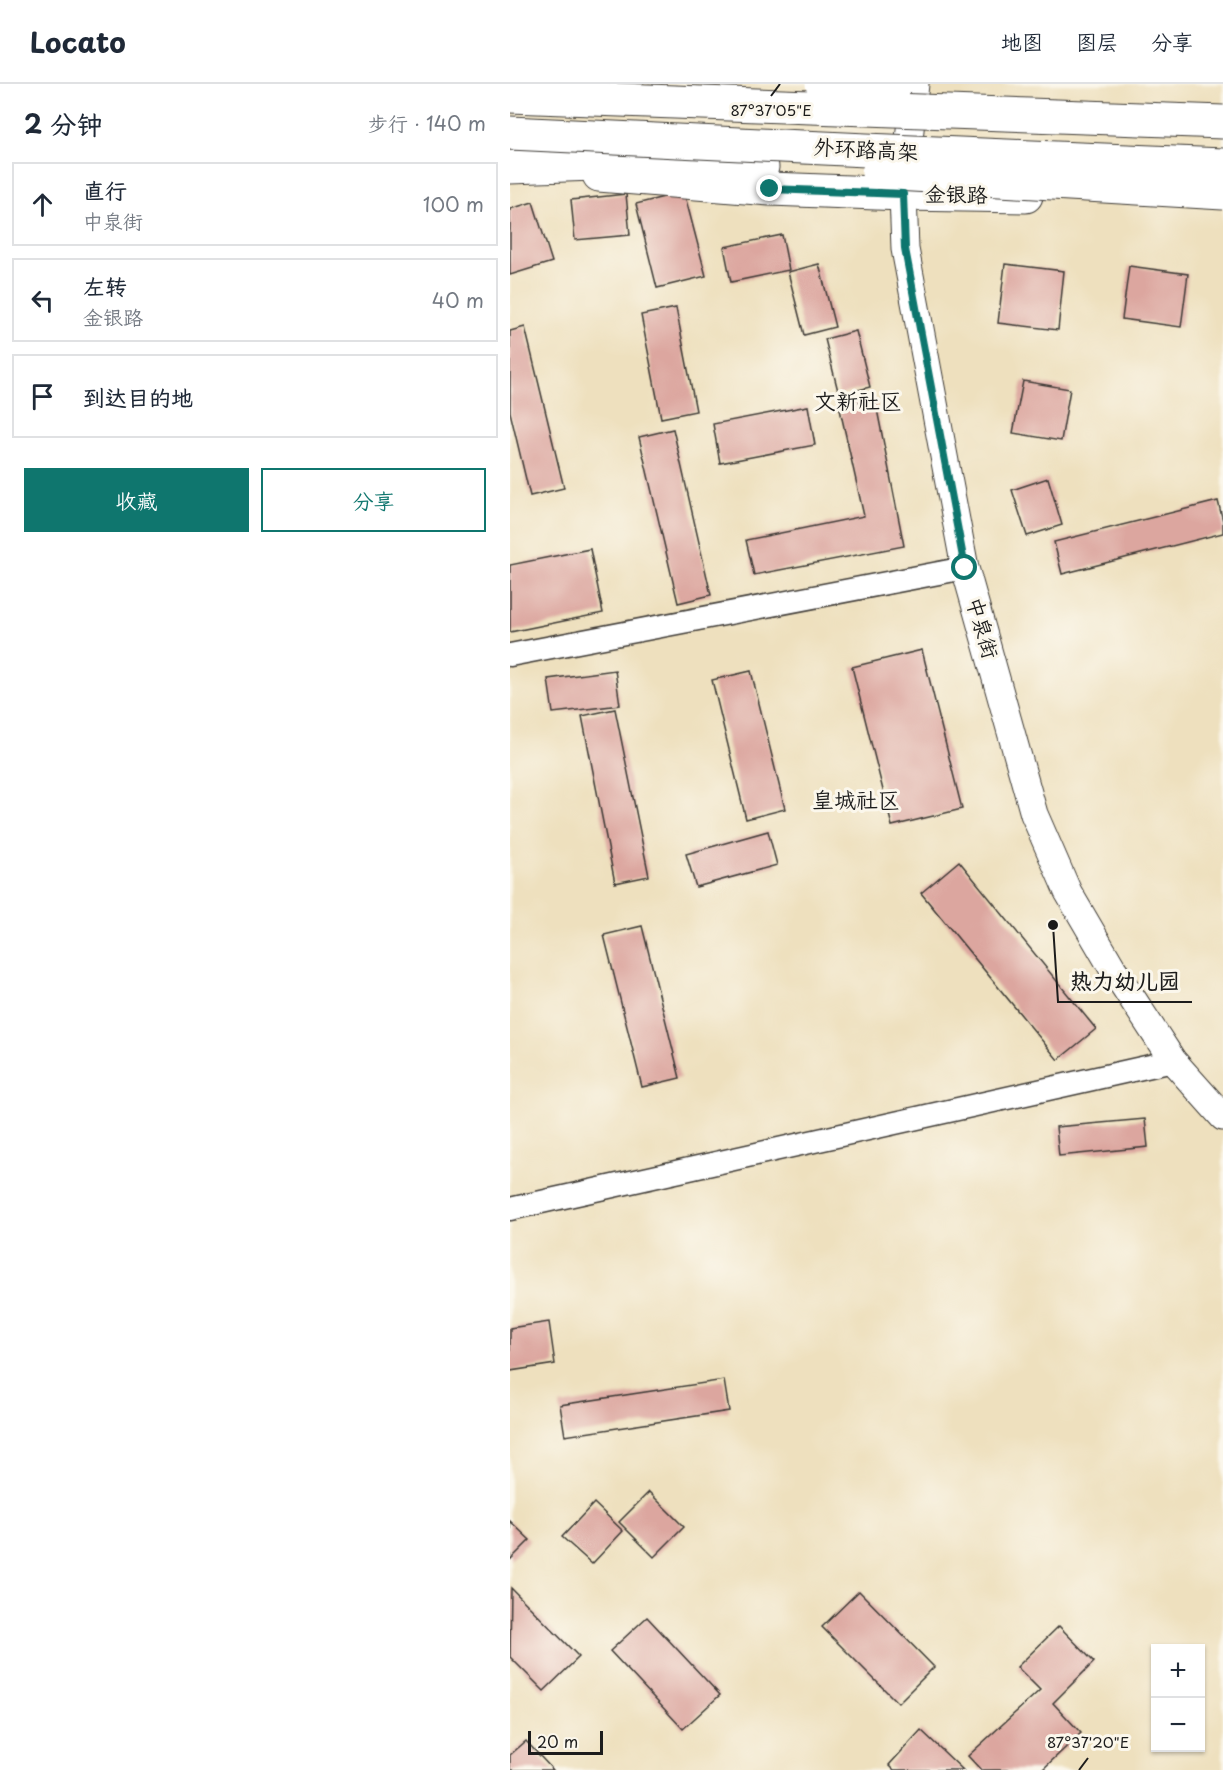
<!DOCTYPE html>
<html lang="zh">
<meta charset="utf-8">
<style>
:root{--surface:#fff;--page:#f2f2f3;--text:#1f2937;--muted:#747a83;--line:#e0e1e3;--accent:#0f766e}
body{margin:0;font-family:"Playpen Sans","LXGW WenKai TC",sans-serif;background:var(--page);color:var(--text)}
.controls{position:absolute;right:18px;bottom:18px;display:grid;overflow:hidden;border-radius:0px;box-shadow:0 2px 4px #0004}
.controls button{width:54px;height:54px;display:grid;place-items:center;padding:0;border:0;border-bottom:2px solid var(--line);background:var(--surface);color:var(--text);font:30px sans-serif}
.scale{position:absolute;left:18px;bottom:15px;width:75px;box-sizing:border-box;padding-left:6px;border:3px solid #1c1c1c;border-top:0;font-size:16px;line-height:21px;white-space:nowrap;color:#1c1c1c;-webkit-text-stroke:4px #fbf7ec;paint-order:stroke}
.stop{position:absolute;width:18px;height:18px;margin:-14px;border:4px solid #0f766e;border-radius:50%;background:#fff}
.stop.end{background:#0f766e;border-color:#fff;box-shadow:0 2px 6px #0008}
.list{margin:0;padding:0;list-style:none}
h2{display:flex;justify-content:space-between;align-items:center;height:78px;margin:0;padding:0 24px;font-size:26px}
h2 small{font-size:20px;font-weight:400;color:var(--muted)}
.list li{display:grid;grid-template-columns:39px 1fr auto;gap:18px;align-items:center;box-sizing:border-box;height:84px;margin:0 12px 12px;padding:0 12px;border:2px solid var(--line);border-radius:0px}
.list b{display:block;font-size:22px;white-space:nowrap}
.list p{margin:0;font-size:20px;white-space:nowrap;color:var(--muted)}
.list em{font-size:20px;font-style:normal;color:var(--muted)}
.actions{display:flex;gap:12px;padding:18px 24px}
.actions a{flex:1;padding:14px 0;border:2px solid var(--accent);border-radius:0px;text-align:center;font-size:21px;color:var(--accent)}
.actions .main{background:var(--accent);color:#fff}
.icon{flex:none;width:33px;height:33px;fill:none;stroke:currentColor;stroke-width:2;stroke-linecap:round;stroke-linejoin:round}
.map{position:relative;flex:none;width:713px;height:1686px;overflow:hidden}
header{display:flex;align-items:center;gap:36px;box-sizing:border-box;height:84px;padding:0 30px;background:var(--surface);border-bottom:2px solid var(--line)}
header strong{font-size:28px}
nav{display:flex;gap:33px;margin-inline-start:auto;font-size:21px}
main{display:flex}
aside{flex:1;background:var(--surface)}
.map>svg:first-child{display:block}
.building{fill:#dca69f}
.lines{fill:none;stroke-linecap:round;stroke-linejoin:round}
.minor-casing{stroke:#3c3934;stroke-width:25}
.tertiary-casing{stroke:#3c3934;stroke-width:29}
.primary-casing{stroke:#3c3934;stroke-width:35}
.trunk-casing{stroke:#3c3934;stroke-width:35}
.minor{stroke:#fff;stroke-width:22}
.tertiary{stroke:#fff;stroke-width:27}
.primary{stroke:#fff;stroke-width:33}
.trunk{stroke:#fff;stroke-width:33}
.trunk-bridge-casing{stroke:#3c3934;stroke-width:35;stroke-linecap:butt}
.trunk-bridge{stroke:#fff;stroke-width:33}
.route{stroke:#0f766e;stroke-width:8}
.ticks{fill:none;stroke:#1c1c1c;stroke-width:2}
.labels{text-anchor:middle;stroke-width:6;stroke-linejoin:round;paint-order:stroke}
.street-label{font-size:21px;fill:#1c1c1c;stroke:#fbf7ec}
.neighbourhood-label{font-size:22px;fill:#1c1c1c;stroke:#fbf7ec}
.ticks-label{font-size:15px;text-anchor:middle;fill:#1c1c1c;stroke:#fbf7ec;stroke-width:6;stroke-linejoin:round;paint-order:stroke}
.leader{fill:none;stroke:#1c1c1c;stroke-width:2}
.callout-dot{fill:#1c1c1c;stroke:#fbf7ec;stroke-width:2}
.callout-label{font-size:22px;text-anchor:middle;font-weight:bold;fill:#1c1c1c;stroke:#fbf7ec;stroke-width:6;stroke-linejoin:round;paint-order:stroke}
</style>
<header>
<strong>Locato</strong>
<nav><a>地图</a><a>图层</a><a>分享</a></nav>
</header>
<main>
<aside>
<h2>2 分钟<small>步行 · 140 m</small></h2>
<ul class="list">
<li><svg class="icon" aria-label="ahead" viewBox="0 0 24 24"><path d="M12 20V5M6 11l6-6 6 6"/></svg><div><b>直行</b><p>中泉街</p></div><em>100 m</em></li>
<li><svg class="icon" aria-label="left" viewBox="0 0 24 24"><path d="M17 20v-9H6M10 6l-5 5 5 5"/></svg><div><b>左转</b><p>金银路</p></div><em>40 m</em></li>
<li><svg class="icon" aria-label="arrive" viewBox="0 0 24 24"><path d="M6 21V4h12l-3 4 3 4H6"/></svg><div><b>到达目的地</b></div></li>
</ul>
<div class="actions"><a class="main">收藏</a><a>分享</a></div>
</aside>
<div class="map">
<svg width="713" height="1686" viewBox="0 0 713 1686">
<rect width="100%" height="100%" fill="#fbf7ec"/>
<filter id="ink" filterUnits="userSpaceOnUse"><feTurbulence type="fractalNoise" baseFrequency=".0167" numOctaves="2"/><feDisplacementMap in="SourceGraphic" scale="12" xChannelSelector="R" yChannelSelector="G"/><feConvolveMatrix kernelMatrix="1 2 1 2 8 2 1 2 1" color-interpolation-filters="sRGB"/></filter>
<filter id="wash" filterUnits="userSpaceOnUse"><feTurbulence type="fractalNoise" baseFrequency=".008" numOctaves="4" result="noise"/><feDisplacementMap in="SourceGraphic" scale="24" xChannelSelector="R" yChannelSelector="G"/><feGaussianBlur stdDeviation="1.35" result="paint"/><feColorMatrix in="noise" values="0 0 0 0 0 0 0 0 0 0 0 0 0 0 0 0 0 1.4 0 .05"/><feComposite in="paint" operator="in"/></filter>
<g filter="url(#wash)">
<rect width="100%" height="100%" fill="#eee0be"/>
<g id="blocks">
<!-- building -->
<g class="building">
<path d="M 174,108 L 196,192 L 147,204 L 126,120 Z"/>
<path d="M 116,110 L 120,151 L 65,156 L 61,116 Z"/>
<path d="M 23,118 L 42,178 L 0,191 L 0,125 Z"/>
<path d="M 272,151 L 279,186 L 221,198 L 214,163 Z"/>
<path d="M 309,180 L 325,243 L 294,251 L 278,188 Z"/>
<path d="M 495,180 L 554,187 L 548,246 L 488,239 Z"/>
<path d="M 619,182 L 678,190 L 671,243 L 612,235 Z"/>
<path d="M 166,224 L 186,327 L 151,334 L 131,231 Z"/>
<path d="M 15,243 L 54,404 L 20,412 L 0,328 L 0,247 Z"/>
<path d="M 346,247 L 360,303 L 329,311 L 315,255 Z"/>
<path d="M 513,297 L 560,305 L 551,357 L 503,349 Z"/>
<path d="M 365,315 L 394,462 L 244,491 L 236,456 L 354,432 L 329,321 Z"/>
<path d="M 298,322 L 305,361 L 210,379 L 203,340 Z"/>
<path d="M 163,345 L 201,511 L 168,519 L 129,353 Z"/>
<path d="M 538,394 L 552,441 L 517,452 L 502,406 Z"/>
<path d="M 708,417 L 713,437 L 713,449 L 552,490 L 544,458 Z"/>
<path d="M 80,465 L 93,529 L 0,548 L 0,481 Z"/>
<path d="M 412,566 L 452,725 L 382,742 L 342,583 Z"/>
<path d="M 105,586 L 110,621 L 43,629 L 38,595 Z"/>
<path d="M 241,587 L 275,725 L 236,735 L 202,596 Z"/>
<path d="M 105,625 L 139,792 L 105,799 L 72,632 Z"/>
<path d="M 258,747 L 267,781 L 186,803 L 176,770 Z"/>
<path d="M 449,777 L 586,945 L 548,976 L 411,809 Z"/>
<path d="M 132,842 L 170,994 L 132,1003 L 94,851 Z"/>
<path d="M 635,1035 L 638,1063 L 549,1072 L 546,1043 Z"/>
<path d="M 39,1238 L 45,1280 L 0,1287 L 0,1244 Z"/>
<path d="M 214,1296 L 219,1327 L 55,1352 L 50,1321 Z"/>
<path d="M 139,1408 L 174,1443 L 144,1473 L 109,1438 Z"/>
<path d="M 84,1419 L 113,1447 L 82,1480 L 52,1453 Z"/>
<path d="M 0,1437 L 20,1456 L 0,1476 Z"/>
<path d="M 1,1504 L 69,1573 L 34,1607 L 0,1573 Z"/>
<path d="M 349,1507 L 424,1583 L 388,1619 L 312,1543 Z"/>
<path d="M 137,1533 L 210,1611 L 173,1645 L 100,1567 Z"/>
<path d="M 549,1542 L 584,1578 L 543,1619 L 571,1649 L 532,1686 L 471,1686 L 458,1672 L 530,1606 L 507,1583 Z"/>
<path d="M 411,1646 L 453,1686 L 384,1686 L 379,1681 Z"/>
<path d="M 16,1657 L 43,1686 L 0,1686 L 0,1671 Z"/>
</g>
</g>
</g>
<g filter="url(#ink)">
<use href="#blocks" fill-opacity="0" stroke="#3c3934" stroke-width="1.5"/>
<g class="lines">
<!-- minor casing -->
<g class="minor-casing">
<g id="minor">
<path d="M 0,571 L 455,484"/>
<path d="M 0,1125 L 663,977"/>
</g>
</g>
<!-- tertiary casing -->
<g class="tertiary-casing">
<path id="tertiary" d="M 405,0 L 393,110 L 395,165 L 455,484 L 524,730 L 558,808 L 603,885 L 663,977 L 713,1033"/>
</g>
<!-- primary casing -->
<g class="primary-casing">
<path id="primary" d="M 89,91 L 260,105 L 393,110 L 516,112"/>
</g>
<!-- trunk casing -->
<g class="trunk-casing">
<path id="trunk" d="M 0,83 L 169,77 L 252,83"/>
</g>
<!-- minor -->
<use href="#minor" class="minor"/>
<!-- tertiary -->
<use href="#tertiary" class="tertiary"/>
<!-- primary -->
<use href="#primary" class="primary"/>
<!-- trunk -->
<use href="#trunk" class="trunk"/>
<!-- trunk-bridge casing -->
<g class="trunk-bridge-casing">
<g id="trunk-bridge">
<path d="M 312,0 L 384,3"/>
<path d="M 0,12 L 713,38"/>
<path d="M 0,49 L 356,66 L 713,81"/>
<path d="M 368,89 L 713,109"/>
</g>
</g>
<!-- trunk-bridge -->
<use href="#trunk-bridge" class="trunk-bridge"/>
</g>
</g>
<g class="lines" filter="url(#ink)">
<!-- route -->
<path class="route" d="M 260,105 L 393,110 L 395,165 L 455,484"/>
</g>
<!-- ticks -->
<path class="ticks" d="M 261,12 L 270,0M 569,1686 L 578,1674"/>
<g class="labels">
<!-- street labels -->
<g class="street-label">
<text transform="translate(356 66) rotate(3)" y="7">外环路高架</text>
<text transform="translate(446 111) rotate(1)" y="7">金银路</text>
<text transform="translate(472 544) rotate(74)" y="7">中泉街</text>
</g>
<!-- neighbourhood labels -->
<g class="neighbourhood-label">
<text x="348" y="325">文新社区</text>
<text x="346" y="724">皇城社区</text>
</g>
</g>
<g class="ticks-label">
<text x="261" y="32">87°37'05"E</text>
<text x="578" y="1664">87°37'20"E</text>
</g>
<!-- callouts -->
<path class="leader" d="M543 841L548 918H682"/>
<circle class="callout-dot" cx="543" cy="841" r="6"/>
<g class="callout-label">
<text x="615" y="905">热力幼儿园</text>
</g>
</svg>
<div class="controls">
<button>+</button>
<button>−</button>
</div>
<div class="scale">20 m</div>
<div class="stop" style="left:455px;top:484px"></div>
<div class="stop end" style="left:260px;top:105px"></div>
</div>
</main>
